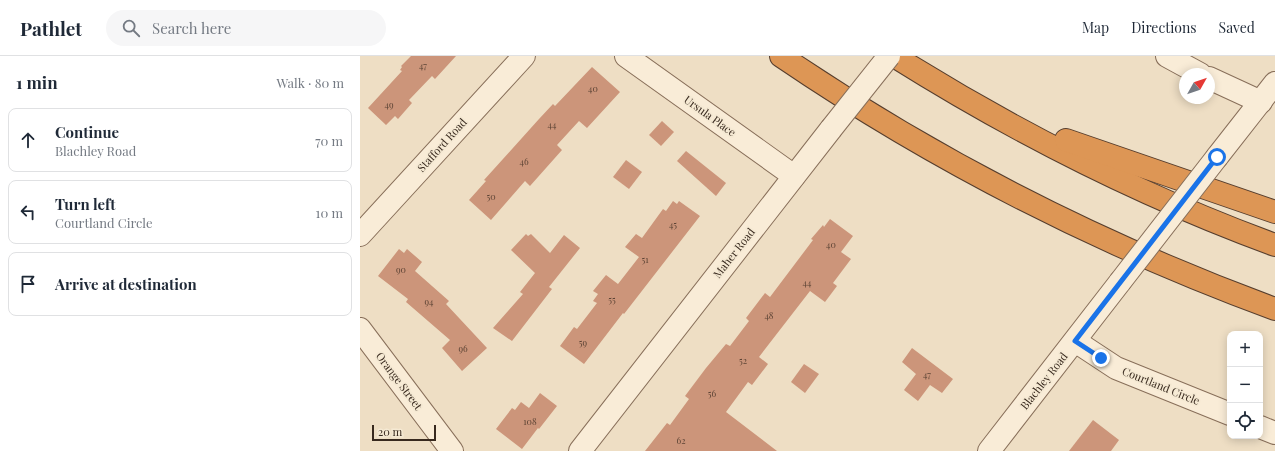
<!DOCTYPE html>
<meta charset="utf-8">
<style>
:root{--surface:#fff;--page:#f6f6f7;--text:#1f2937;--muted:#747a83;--line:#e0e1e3}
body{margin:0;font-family:"Playfair Display",serif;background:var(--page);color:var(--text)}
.controls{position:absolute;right:12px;bottom:12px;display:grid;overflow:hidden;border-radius:8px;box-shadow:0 2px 10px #0003}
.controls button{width:36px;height:36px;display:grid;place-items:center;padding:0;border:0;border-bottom:1px solid var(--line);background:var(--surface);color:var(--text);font:20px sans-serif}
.compass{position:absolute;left:819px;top:12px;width:36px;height:36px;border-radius:50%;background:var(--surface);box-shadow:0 2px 10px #0003;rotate:50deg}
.scale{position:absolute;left:12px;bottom:10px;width:64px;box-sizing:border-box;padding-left:4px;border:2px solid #38291e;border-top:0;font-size:11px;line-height:14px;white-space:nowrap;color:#38291e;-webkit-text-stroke:3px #f5e9d3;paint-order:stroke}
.stop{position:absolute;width:12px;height:12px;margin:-9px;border:3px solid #1a73e8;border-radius:50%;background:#fff}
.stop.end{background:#1a73e8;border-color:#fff;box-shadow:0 1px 4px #0008}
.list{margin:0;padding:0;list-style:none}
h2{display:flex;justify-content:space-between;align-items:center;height:52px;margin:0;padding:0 16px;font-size:17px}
h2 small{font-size:13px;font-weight:400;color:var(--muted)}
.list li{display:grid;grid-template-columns:26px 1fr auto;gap:12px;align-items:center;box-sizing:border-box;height:64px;margin:0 8px 8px;padding:0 8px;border:1px solid var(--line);border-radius:8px}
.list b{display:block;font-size:15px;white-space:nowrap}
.list p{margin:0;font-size:13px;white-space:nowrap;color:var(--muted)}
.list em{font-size:13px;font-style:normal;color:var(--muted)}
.icon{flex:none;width:22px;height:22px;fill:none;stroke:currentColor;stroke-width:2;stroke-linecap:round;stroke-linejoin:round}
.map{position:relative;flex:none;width:915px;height:395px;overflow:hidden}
header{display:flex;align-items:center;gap:24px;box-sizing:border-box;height:56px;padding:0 20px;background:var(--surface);border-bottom:1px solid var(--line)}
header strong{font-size:19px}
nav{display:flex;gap:22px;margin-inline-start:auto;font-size:14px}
.search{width:280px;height:36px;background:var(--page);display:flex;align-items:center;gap:10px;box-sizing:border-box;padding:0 14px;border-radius:22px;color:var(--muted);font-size:15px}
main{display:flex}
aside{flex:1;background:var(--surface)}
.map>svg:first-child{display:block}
.building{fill:#cc957a}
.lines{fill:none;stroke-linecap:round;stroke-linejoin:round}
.minor-casing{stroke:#886f5a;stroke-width:24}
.highway-casing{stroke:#563e2e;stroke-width:24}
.minor{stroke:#f9ecd7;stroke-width:22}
.highway{stroke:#dd9655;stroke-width:22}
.minor-bridge-casing{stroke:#886f5a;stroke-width:24;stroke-linecap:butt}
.minor-bridge{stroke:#f9ecd7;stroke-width:22}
.route{stroke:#1a73e8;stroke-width:5}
.labels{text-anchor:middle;stroke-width:3.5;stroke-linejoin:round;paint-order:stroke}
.number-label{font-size:9px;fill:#5d4435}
.street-label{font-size:11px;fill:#38291e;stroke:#f5e9d3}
</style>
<header>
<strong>Pathlet</strong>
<div class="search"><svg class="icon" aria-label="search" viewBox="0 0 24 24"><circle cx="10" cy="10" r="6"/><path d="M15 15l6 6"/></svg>Search here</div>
<nav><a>Map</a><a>Directions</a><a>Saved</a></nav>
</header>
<main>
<aside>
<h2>1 min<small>Walk · 80 m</small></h2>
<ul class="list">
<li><svg class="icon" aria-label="ahead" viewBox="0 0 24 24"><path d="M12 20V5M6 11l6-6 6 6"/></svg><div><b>Continue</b><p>Blachley Road</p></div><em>70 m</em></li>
<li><svg class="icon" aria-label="left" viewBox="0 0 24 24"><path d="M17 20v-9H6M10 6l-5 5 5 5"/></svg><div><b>Turn left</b><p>Courtland Circle</p></div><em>10 m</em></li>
<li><svg class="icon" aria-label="arrive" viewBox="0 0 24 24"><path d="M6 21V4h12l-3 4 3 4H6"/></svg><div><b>Arrive at destination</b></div></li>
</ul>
</aside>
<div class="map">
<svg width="915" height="395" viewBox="0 0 915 395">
<rect width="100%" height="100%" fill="#eedec4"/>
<!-- building -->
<g class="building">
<path d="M 51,0 L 96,0 L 75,23 L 72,20 L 49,44 L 52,47 L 38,63 L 35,60 L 26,69 L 8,52 L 42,15 L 40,14 L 42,11 L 41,10 Z"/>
<path d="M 232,11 L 260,36 L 227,72 L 219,65 L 197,89 L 202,94 L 170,130 L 165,125 L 131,164 L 109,144 L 126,125 L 124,124 L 179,63 L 193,48 L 195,50 Z"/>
<path d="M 302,65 L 314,76 L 301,90 L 289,79 Z"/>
<path d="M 326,95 L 366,127 L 356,140 L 317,105 Z"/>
<path d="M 266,104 L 282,116 L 269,133 L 253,121 Z"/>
<path d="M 313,145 L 317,148 L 319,145 L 340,160 L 264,258 L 263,257 L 224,308 L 200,290 L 214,271 L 217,273 L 237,247 L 233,245 L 238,238 L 233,235 L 246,219 L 258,228 L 279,201 L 265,191 L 276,178 L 282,182 L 303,153 L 306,155 Z"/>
<path d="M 470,163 L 493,180 L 481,196 L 491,203 L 473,227 L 477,230 L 465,246 L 450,235 L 399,301 L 408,308 L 392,329 L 388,326 L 366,356 L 417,395 L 285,395 L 307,367 L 310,369 L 329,343 L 325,340 L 346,312 L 366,288 L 370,290 L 389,265 L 386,262 L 405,237 L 410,241 L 453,184 L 451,183 L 463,169 L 464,171 Z"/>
<path d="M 166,178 L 168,180 L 171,178 L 190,197 L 204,179 L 220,192 L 189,231 L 192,233 L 152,285 L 133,272 L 163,238 L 160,236 L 175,217 L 151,194 Z"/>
<path d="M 39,193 L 44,197 L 47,193 L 62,206 L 55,215 L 89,245 L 86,248 L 127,292 L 102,315 L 82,292 L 90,284 L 46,246 L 48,243 L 18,220 Z"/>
<path d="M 552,292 L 593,323 L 582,337 L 570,329 L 558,345 L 544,334 L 556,318 L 542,306 Z"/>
<path d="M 444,308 L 459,318 L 445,337 L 431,326 Z"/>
<path d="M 180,337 L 197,350 L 179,373 L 178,372 L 162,393 L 136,373 L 152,352 L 155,354 L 161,346 L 169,352 Z"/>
<path d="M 733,364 L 759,384 L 751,395 L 709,395 Z"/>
</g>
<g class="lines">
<!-- minor casing -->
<g class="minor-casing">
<g id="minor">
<path d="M 266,0 L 434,120"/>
<path d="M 807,0 L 840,18"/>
<path d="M 849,22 L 901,46"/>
<path d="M 857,101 L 915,27"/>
<path d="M 0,179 L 164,0"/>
<path d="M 0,273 L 92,395"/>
<path d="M 715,285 L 756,312 L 870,358"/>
<path d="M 900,371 L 915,377"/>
<path d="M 220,395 L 471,73"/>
<path d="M 629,395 L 760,226"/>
</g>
</g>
<!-- highway casing -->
<g class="highway-casing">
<g id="highway">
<path d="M 421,0 C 574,104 741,189 915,253"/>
<path d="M 534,0 C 652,74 784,141 915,189"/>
<path d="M 706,84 L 915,156"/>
</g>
</g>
<!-- minor -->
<use href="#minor" class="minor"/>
<!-- highway -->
<use href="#highway" class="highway"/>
<!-- minor-bridge casing -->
<g class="minor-bridge-casing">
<g id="minor-bridge">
<path d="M 471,73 L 529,0"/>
<path d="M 760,226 L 857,101"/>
</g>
</g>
<!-- minor-bridge -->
<use href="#minor-bridge" class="minor-bridge"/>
</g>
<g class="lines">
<!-- route -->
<path class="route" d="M 741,302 L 715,285 L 857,101"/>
</g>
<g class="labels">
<!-- number labels -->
<g class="number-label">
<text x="63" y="13">47</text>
<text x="233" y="36">40</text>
<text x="29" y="52">49</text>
<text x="192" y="72">44</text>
<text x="164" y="109">46</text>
<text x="131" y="144">50</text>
<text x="313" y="172">45</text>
<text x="471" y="192">40</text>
<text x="285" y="207">51</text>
<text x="41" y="217">90</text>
<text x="447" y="230">44</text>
<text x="252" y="247">55</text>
<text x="69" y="249">94</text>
<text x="409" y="263">48</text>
<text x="223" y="290">59</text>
<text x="103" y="296">96</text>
<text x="383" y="308">52</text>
<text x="567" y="322">47</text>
<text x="352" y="341">56</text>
<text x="170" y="369">108</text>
<text x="321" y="388">62</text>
</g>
<!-- street labels -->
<g class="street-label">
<text transform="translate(350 60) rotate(36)" y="4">Ursula Place</text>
<text transform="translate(82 89) rotate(-48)" y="4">Stafford Road</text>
<text transform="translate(374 197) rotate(-52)" y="4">Maher Road</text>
<text transform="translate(39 325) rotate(53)" y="4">Orange Street</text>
<text transform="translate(684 325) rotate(-52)" y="4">Blachley Road</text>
<text transform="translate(801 330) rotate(22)" y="4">Courtland Circle</text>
</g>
</g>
</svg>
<div class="controls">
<button>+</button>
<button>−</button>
<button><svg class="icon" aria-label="locate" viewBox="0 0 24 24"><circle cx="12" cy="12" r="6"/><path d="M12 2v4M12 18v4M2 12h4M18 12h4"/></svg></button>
</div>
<svg class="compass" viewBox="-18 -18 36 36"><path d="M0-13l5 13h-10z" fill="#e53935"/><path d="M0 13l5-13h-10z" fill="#747a83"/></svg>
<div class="scale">20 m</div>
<div class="stop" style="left:857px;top:101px"></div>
<div class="stop end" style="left:741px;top:302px"></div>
</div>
</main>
